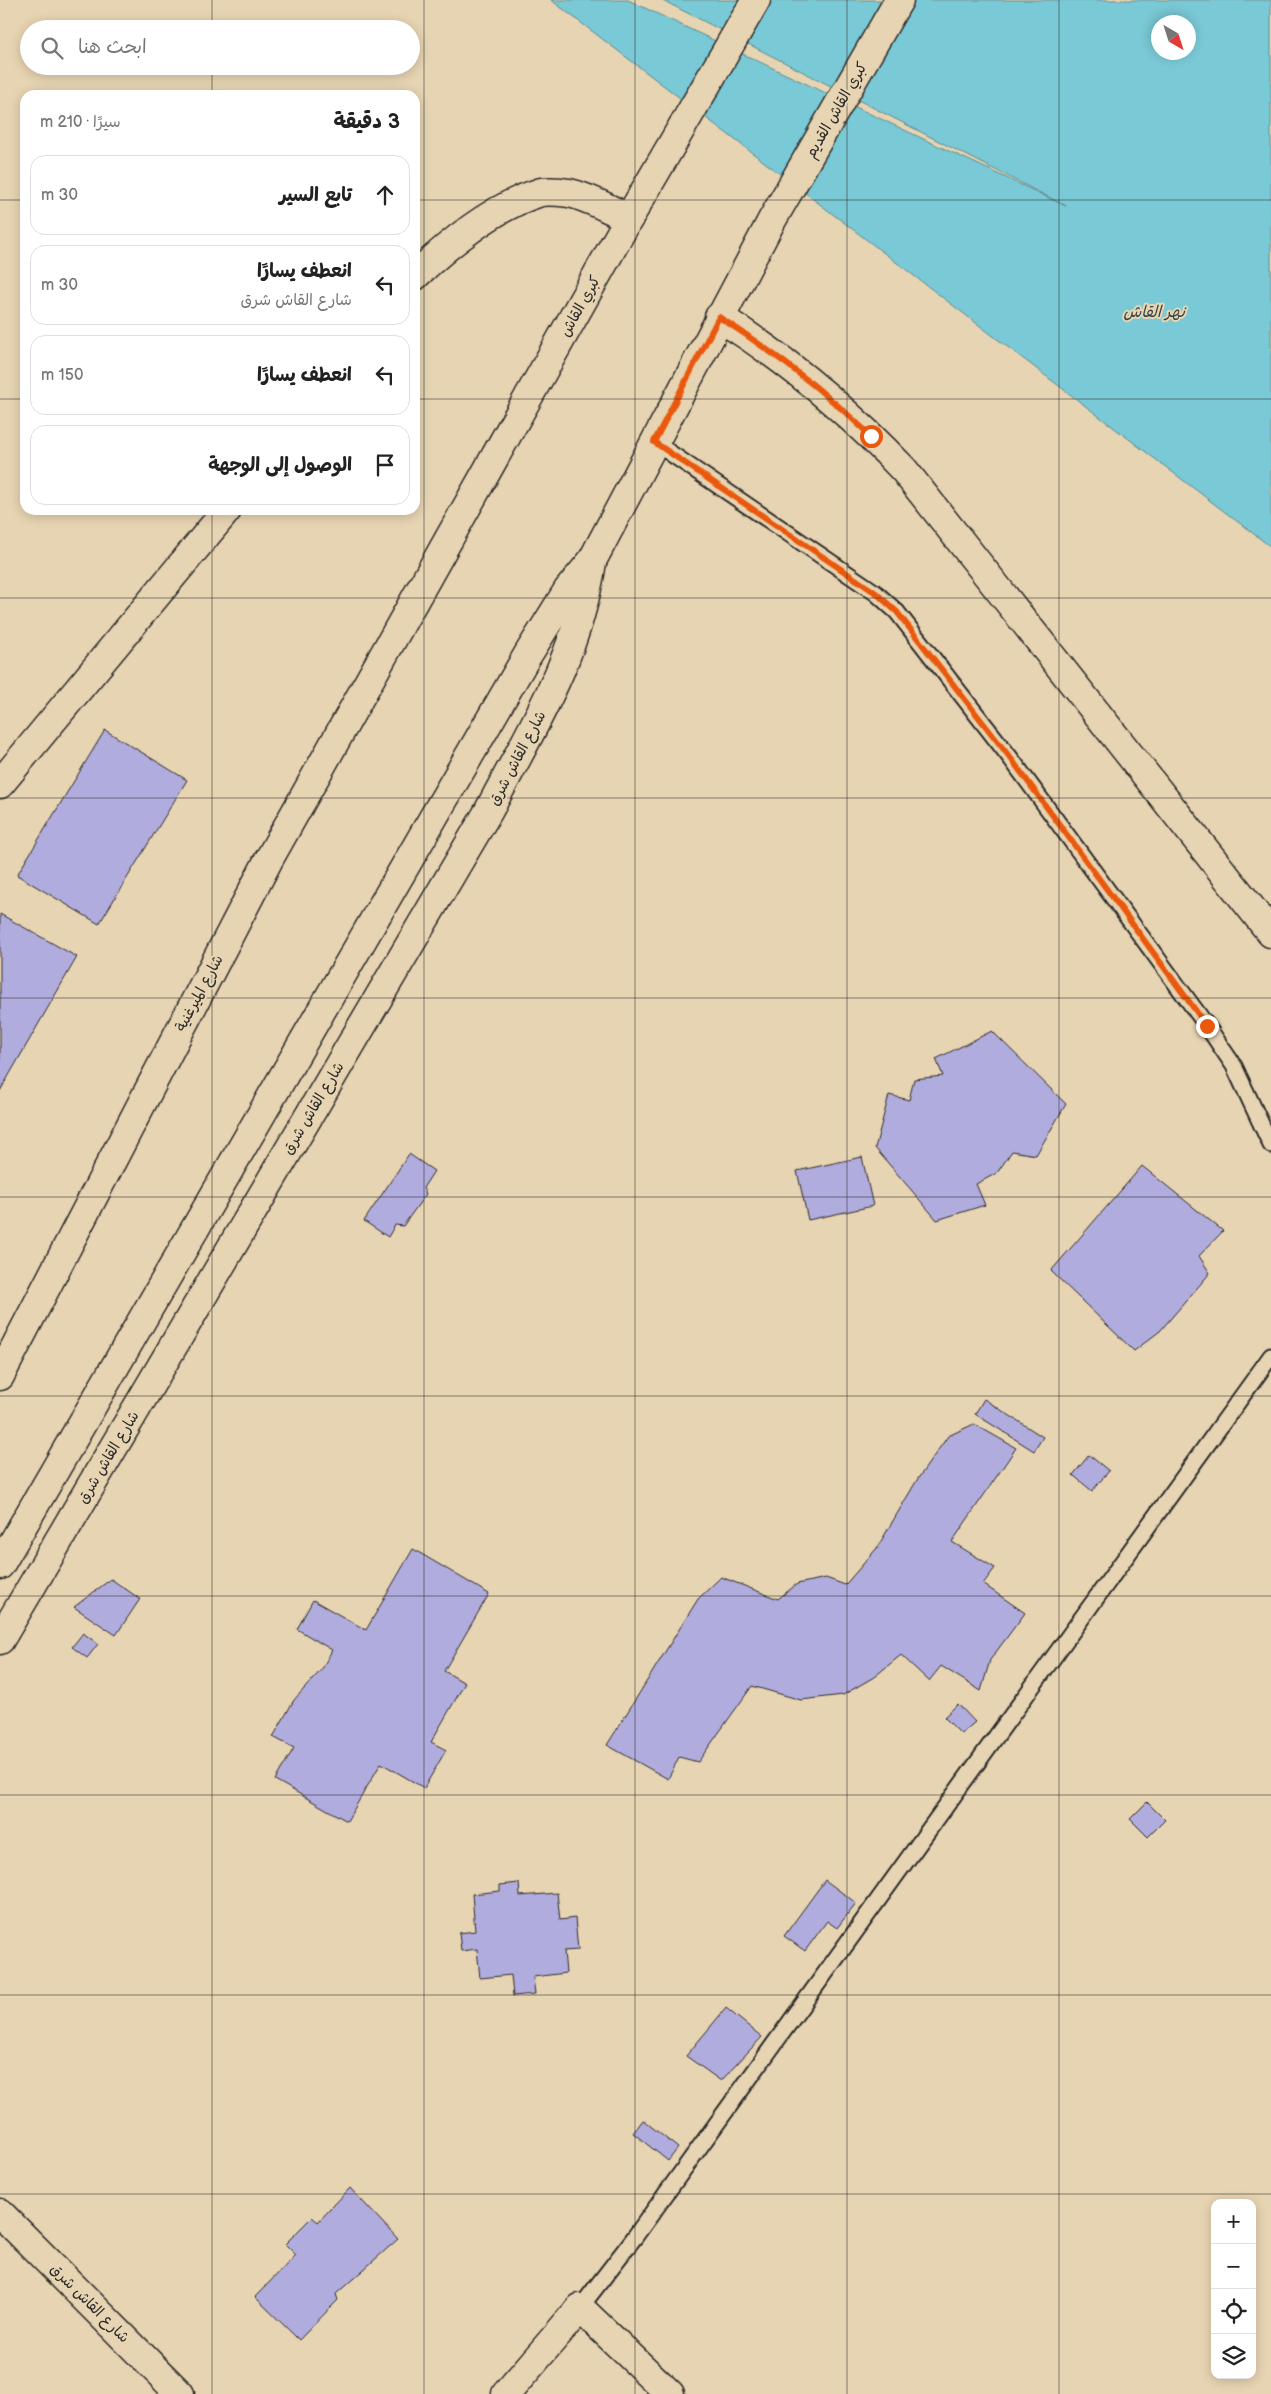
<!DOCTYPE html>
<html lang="ar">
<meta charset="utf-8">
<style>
:root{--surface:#fff;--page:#f6f6f6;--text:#222;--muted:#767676;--line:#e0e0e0}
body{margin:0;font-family:"Balsamiq Sans","Playpen Sans Arabic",sans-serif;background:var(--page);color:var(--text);direction:rtl}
.controls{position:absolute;right:15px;bottom:15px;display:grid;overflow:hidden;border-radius:10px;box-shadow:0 2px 12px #0003}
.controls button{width:45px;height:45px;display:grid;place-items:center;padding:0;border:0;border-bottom:1px solid var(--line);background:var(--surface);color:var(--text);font:25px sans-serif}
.compass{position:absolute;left:1151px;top:15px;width:45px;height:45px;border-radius:50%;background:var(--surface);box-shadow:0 2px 12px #0003;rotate:141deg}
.stop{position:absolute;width:15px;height:15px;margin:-11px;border:4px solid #ea580c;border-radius:50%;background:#fff}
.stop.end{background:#ea580c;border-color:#fff;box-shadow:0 1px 5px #0008}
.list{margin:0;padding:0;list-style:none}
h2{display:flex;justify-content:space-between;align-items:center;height:65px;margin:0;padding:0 20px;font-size:21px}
h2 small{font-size:16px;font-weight:400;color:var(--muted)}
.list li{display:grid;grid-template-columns:32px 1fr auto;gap:15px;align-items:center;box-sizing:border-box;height:80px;margin:0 10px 10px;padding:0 10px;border:1px solid var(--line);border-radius:15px}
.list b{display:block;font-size:19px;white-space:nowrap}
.list p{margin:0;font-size:16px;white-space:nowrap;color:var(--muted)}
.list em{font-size:16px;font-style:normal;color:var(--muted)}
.icon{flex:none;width:28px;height:28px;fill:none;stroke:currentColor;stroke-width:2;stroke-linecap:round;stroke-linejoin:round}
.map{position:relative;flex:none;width:1271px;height:2394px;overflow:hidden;direction:ltr}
.search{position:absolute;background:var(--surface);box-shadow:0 2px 12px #0003;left:20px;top:20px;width:400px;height:55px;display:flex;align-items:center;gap:12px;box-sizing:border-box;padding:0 18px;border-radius:28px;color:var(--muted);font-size:19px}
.panel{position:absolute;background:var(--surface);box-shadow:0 2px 12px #0003;left:20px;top:90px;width:400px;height:425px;border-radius:15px;direction:rtl}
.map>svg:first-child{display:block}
.water{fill:#7ac9d6;stroke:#5a8a92;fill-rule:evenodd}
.building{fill:#b1acde;stroke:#2b2b2b}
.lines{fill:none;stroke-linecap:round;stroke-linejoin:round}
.lane-casing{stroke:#2b2b2b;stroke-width:19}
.street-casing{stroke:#2b2b2b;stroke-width:31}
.secondary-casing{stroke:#2b2b2b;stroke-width:31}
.primary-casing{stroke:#2b2b2b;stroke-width:31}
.lane{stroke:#e7d4b2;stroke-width:15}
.street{stroke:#e7d4b2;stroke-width:28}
.secondary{stroke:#e7d4b2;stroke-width:28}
.primary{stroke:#e7d4b2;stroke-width:28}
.route{stroke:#ea580c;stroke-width:6}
.grid{fill:none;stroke:#2b2b2b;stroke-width:1;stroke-opacity:0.55}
.labels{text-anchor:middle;stroke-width:4;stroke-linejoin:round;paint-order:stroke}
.street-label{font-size:15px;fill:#2b2b2b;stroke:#e7d4b2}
.water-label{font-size:16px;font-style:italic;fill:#374345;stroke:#e7d4b2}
</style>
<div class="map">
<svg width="1271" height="2394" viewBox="0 0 1271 2394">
<rect width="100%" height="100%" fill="#e7d4b2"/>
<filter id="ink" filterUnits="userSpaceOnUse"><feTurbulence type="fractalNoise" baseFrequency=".02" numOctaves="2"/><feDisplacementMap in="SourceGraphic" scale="10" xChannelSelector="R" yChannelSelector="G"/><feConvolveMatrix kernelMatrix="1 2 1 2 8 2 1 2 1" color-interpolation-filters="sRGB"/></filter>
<g filter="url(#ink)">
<!-- water -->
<path class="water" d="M 551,0 L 628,0 L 1066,206 L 662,0 L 1271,0 L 1271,547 ZM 1158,22 L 1188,22 L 1188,52 L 1158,52 Z"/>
<!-- building -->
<g class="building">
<path d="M 105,730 L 187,780 L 99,924 L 17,875 Z"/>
<path d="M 0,914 L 77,957 L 0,1091 Z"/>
<path d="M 992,1031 L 1066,1104 L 1036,1155 L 1012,1151 L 997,1173 L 976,1184 L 985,1205 L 937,1220 L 875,1148 L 889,1095 L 909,1100 L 914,1079 L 943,1076 L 936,1059 Z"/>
<path d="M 409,1154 L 434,1171 L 423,1188 L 426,1194 L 403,1226 L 395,1225 L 388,1237 L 364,1221 Z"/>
<path d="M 862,1157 L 873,1206 L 808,1220 L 797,1171 Z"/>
<path d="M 1142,1166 L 1223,1231 L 1199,1256 L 1210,1273 L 1160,1331 L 1134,1351 L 1051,1271 Z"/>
<path d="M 984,1399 L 1043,1437 L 1034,1451 L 975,1414 Z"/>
<path d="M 974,1424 L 1016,1448 L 952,1542 L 995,1568 L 983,1584 L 1025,1613 L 990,1660 L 981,1691 L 941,1666 L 929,1681 L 901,1655 L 874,1677 L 843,1695 L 801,1700 L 752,1686 L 698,1762 L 679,1757 L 668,1779 L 607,1745 L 698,1599 L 721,1577 L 778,1599 L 797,1584 L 826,1578 L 845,1585 L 877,1548 L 917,1480 L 948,1436 Z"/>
<path d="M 1089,1455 L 1109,1471 L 1092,1491 L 1073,1475 Z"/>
<path d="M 413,1549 L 489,1594 L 444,1671 L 465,1683 L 431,1742 L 446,1750 L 424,1788 L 381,1763 L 347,1821 L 275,1780 L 294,1748 L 273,1737 L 294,1700 L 322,1669 L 332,1650 L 297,1629 L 313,1600 L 366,1630 Z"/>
<path d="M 111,1579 L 140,1599 L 116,1635 L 74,1607 Z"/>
<path d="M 83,1633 L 98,1644 L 87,1658 L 72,1647 Z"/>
<path d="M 958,1704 L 975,1722 L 961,1734 L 944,1717 Z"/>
<path d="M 1147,1802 L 1165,1820 L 1148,1837 L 1130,1819 Z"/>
<path d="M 825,1880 L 856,1903 L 837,1928 L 827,1921 L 805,1951 L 784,1936 Z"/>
<path d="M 519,1883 L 520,1896 L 557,1893 L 560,1920 L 575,1918 L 578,1950 L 564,1951 L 566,1973 L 533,1977 L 535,1994 L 513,1996 L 511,1975 L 480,1978 L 477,1949 L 461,1951 L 459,1933 L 475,1931 L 472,1894 L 500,1891 L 500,1885 Z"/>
<path d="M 726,2008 L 762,2037 L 721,2081 L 686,2056 Z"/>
<path d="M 643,2120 L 678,2148 L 668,2161 L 633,2133 Z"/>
<path d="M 350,2188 L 398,2239 L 336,2294 L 338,2300 L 299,2340 L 255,2297 L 296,2255 L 285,2244 L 312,2217 L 318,2222 Z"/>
</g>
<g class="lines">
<!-- lane casing -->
<g class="lane-casing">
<g id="lane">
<path d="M 654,442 L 876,593 L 897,612 L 1012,760 L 1207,1026 L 1234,1066 L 1271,1145"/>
<path d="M 580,2308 L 634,2238 L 1271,1356"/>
</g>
</g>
<!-- street casing -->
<g class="street-casing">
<path id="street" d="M 506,2394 L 580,2308 L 670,2394"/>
</g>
<!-- secondary casing -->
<g class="secondary-casing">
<g id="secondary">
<path d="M 415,276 C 448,244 494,207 538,193 C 546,190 561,192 569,193 C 589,197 610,210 629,218"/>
<path d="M 719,317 C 788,360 848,411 904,470 L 1271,933"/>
<path d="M 0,784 L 227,510"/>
<path d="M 0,1565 L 527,656 L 568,590 L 592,561 L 772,220 L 899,0"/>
<path d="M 0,1640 L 488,812 C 532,728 577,658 592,562"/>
<path d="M 0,2213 L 180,2394"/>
</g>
</g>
<!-- primary casing -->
<g class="primary-casing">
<path id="primary" d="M 0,1376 L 268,861 L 629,218 L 756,0"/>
</g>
<!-- lane -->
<use href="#lane" class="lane"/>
<!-- street -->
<use href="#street" class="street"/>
<!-- secondary -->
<use href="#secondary" class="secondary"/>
<!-- primary -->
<use href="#primary" class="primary"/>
</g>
</g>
<g class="lines" filter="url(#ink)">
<!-- route -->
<path class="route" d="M 871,436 C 824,391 774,352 719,317 L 654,442 L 876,593 L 897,612 L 1012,760 L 1207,1026"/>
</g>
<!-- grid -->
<path class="grid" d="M 212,0 L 212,29M 424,0 L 424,2394M 635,0 L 635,2394M 847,0 L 847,2394M 1059,0 L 1059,2394M 212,66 L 212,95M 0,200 L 25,200M 415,200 L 1271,200M 0,399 L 25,399M 415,399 L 1271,399M 212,510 L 212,2394M 0,598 L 1271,598M 0,798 L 1271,798M 0,998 L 1271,998M 0,1197 L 1271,1197M 0,1396 L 1271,1396M 0,1596 L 1271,1596M 0,1795 L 1271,1795M 0,1995 L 1271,1995M 0,2194 L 1271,2194"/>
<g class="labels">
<!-- street labels -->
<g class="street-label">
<text transform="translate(836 110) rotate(-60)" y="5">كبري القاش القديم</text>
<text transform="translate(580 306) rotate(-61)" y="5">كبري القاش</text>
<text transform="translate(517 758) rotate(-62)" y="5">شارع القاش شرق</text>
<text transform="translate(199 993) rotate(-62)" y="5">شارع الميرغنية</text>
<text transform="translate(313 1108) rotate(-59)" y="5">شارع القاش شرق</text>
<text transform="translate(108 1457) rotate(-59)" y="5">شارع القاش شرق</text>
<text transform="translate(90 2303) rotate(45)" y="5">شارع القاش شرق</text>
</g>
<!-- water labels -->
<g class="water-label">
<text x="1154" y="317">نهر القاش</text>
</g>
</g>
</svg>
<div class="controls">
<button>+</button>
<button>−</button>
<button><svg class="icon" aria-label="locate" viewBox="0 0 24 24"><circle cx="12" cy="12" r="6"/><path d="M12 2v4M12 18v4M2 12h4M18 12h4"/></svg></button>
<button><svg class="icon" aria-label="layers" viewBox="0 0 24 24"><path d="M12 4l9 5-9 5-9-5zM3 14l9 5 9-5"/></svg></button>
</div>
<svg class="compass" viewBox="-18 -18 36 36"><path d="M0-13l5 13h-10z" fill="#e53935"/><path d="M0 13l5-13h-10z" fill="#767676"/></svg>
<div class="stop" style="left:871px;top:436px"></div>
<div class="stop end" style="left:1207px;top:1026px"></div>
<div class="search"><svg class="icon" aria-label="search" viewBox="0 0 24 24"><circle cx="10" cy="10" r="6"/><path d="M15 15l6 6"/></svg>ابحث هنا</div>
<section class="panel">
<h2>3 دقيقة<small>سيرًا · 210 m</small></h2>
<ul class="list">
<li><svg class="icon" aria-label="ahead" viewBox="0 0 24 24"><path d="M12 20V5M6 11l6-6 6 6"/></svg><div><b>تابع السير</b></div><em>30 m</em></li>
<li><svg class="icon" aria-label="left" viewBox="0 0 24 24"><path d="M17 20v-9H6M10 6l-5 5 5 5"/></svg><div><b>انعطف يسارًا</b><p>شارع القاش شرق</p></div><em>30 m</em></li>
<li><svg class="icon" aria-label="left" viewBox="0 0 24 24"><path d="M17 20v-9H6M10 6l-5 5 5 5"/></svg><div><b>انعطف يسارًا</b></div><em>150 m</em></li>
<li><svg class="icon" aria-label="arrive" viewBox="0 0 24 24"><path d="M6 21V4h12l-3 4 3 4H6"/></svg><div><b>الوصول إلى الوجهة</b></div></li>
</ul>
</section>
</div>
